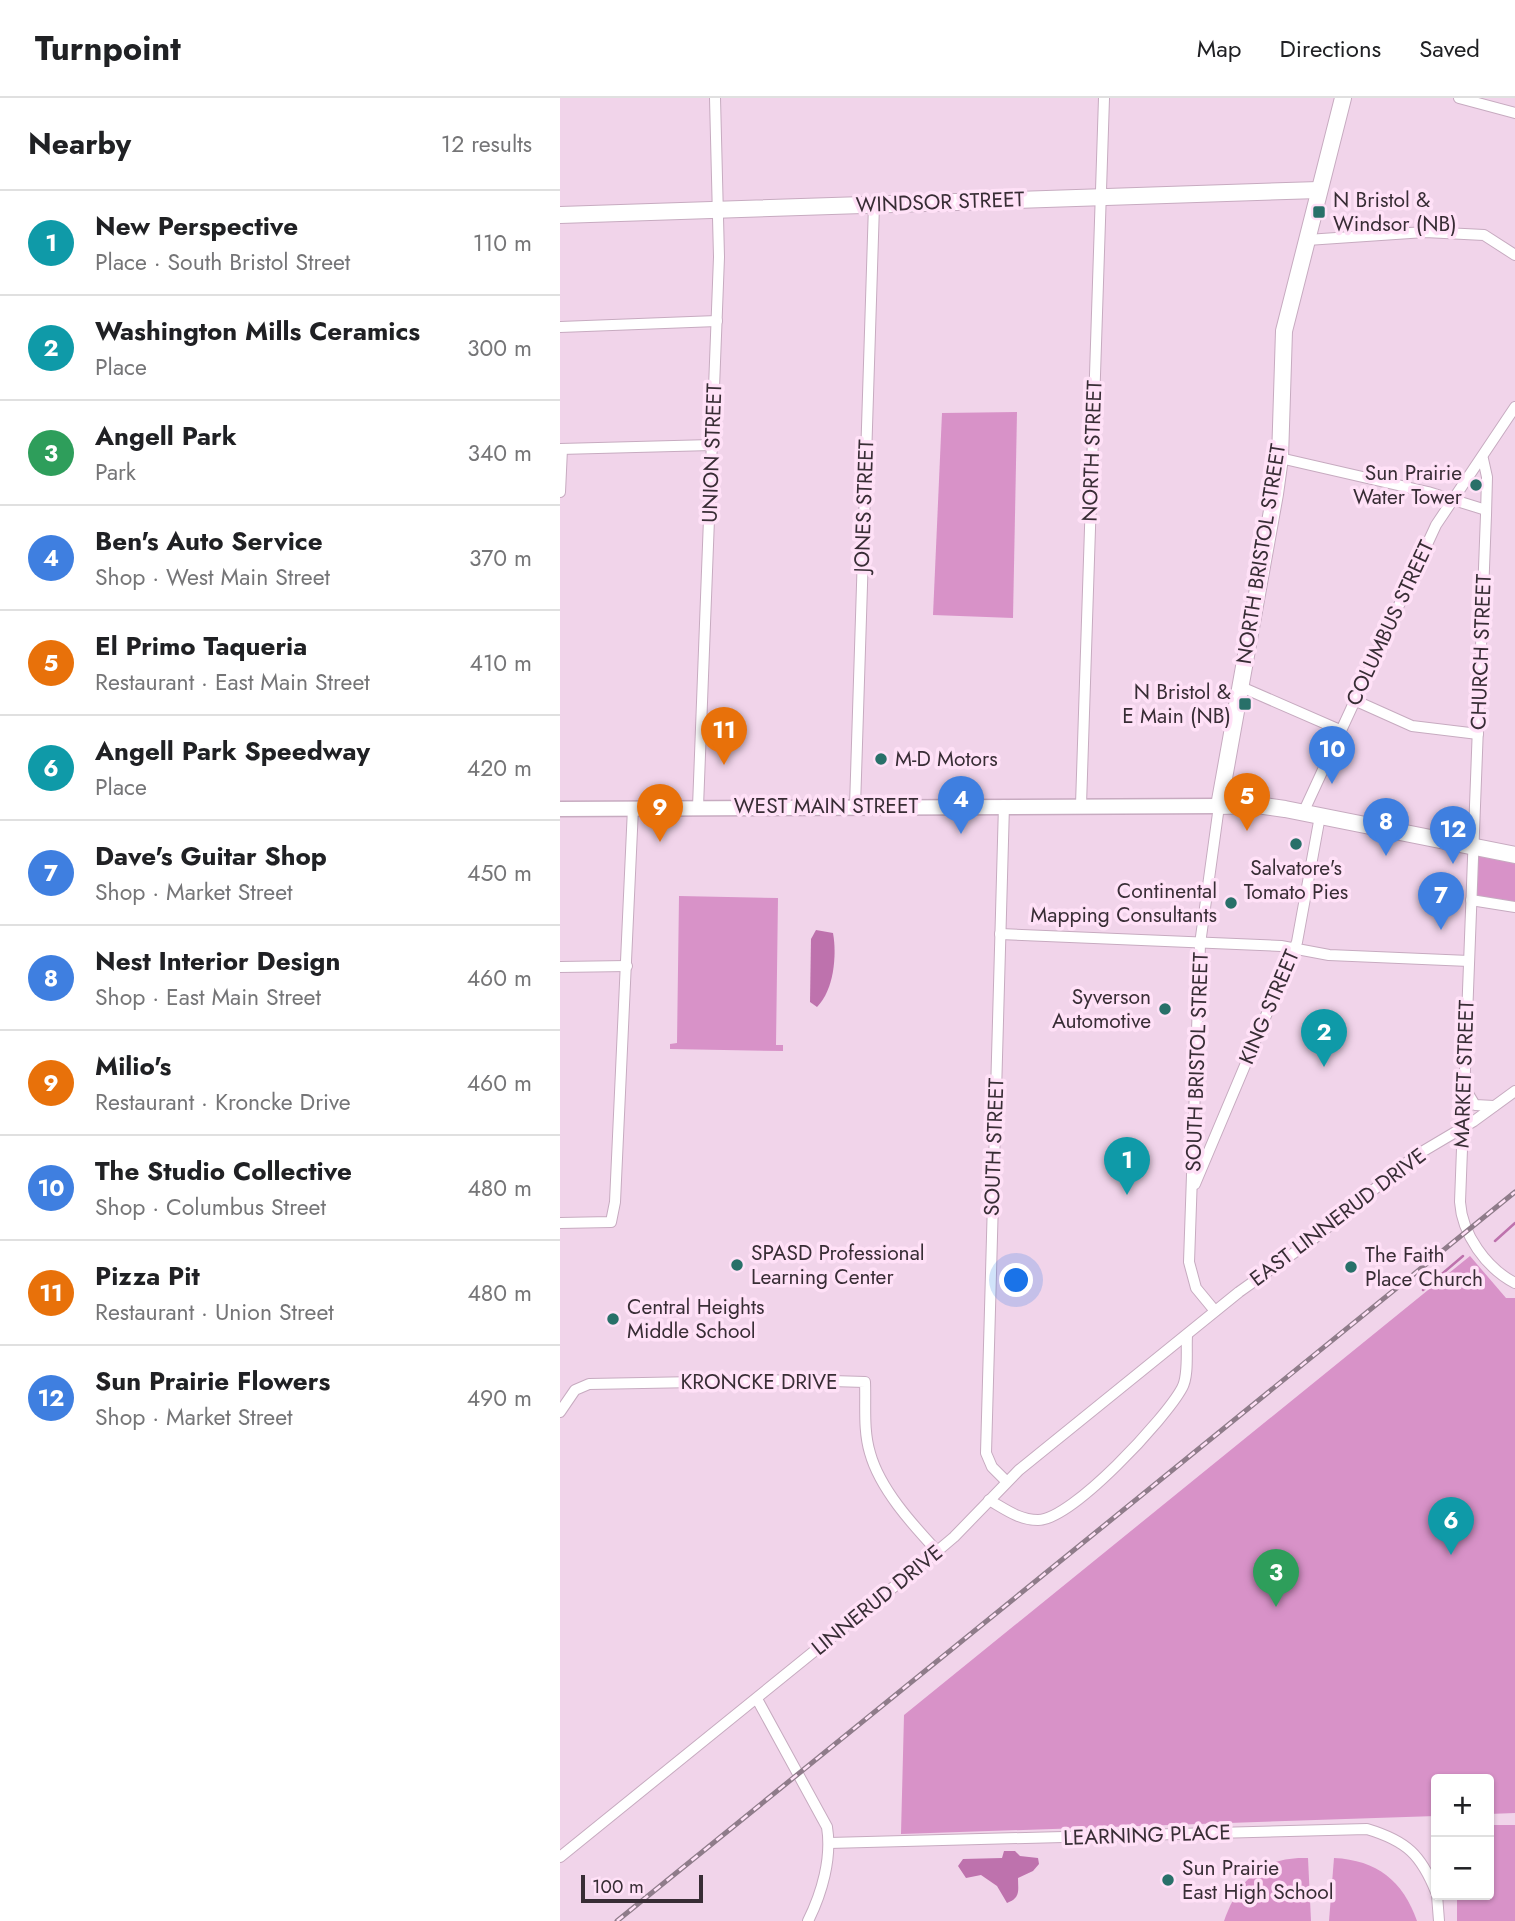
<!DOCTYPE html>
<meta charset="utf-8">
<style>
:root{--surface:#fff;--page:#f6f6f6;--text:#202124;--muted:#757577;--line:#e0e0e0;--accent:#7c3aed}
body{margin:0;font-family:Jost,sans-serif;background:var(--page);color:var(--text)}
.controls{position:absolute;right:21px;bottom:21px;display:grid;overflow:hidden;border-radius:7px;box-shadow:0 2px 5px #0004}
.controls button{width:63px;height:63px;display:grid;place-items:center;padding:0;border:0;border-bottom:2px solid var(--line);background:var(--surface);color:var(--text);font:35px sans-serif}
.scale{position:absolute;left:21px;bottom:18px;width:122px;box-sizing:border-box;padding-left:7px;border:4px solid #382d35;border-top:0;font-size:19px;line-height:24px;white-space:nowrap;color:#382d35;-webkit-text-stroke:5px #ffe1f7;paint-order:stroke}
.you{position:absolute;left:457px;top:1183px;width:24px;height:24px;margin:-18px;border:5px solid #fff;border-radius:50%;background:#1a73e8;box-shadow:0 0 0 10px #1a73e833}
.badge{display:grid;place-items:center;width:46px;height:46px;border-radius:50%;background:var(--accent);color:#fff;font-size:23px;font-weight:700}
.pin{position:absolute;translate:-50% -58px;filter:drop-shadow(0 2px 4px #0008)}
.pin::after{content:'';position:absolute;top:37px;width:24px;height:21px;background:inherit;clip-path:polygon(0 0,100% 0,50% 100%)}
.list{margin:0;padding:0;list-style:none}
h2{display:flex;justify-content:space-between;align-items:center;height:91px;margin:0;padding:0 28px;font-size:30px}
h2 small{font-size:23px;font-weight:400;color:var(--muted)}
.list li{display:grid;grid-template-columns:46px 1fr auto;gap:21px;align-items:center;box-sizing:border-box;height:105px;padding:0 28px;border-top:2px solid var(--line)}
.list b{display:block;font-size:26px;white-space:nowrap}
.list p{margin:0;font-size:23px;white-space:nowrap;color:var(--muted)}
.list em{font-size:23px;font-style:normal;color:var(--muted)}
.map{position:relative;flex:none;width:955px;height:1823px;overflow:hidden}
header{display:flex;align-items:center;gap:42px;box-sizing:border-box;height:98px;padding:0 35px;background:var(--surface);border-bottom:2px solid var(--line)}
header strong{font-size:33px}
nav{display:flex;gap:38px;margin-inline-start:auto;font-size:24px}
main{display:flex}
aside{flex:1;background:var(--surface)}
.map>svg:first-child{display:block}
.green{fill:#d892c8}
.water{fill:#be72ad}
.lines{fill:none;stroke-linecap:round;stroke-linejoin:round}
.stream{stroke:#be72ad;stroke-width:2.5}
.street-casing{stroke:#c7abc0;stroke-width:12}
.secondary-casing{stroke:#c7abc0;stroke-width:17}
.primary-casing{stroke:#c7abc0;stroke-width:18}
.street{stroke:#fff;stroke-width:10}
.secondary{stroke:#fff;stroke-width:14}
.primary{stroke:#fff;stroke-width:16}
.rail-casing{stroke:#8f7c8a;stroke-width:5}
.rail{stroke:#ffe1f7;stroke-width:2.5;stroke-dasharray:8;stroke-linecap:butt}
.poi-dot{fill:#287069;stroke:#ffe1f7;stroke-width:2.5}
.labels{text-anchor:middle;stroke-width:7;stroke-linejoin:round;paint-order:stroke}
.poi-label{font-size:21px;fill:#382d35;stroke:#ffe1f7;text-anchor:start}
.street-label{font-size:21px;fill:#382d35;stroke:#ffe1f7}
</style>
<header>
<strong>Turnpoint</strong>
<nav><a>Map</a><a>Directions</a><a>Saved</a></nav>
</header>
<main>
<aside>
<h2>Nearby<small>12 results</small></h2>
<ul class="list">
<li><span class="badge" style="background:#0f9aa8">1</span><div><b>New Perspective</b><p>Place · South Bristol Street</p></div><em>110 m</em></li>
<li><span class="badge" style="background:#0f9aa8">2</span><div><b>Washington Mills Ceramics</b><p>Place</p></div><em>300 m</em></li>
<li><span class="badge" style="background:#2e9e5b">3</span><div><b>Angell Park</b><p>Park</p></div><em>340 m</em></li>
<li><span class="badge" style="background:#3f7fe0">4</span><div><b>Ben's Auto Service</b><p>Shop · West Main Street</p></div><em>370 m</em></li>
<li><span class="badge" style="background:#e8710a">5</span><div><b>El Primo Taqueria</b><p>Restaurant · East Main Street</p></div><em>410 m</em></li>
<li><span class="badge" style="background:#0f9aa8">6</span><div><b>Angell Park Speedway</b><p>Place</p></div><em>420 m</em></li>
<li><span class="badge" style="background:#3f7fe0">7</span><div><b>Dave's Guitar Shop</b><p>Shop · Market Street</p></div><em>450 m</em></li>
<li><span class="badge" style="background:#3f7fe0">8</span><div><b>Nest Interior Design</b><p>Shop · East Main Street</p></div><em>460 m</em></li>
<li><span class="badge" style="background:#e8710a">9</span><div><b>Milio's</b><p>Restaurant · Kroncke Drive</p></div><em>460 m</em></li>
<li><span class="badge" style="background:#3f7fe0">10</span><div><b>The Studio Collective</b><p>Shop · Columbus Street</p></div><em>480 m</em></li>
<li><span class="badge" style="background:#e8710a">11</span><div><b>Pizza Pit</b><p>Restaurant · Union Street</p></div><em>480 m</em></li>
<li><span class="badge" style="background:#3f7fe0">12</span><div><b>Sun Prairie Flowers</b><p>Shop · Market Street</p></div><em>490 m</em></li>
</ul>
</aside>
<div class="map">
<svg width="955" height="1823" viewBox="0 0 955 1823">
<rect width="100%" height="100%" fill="#f1d4ea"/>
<!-- green -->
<g class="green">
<path d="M 457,314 L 453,520 L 373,517 L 382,315 Z"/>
<path d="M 912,749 L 955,757 L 955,809 L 911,802 Z"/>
<path d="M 119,798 L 218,800 L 216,947 L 223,947 L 223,953 L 110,951 L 110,946 L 117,945 Z"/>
<path d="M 910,1158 L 946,1200 L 955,1200 L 955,1715 L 929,1716 L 929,1681 L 876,1681 L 876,1718 L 341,1736 L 344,1617 Z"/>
<path d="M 929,1727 L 955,1727 L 955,1823 L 897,1823 L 897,1797 L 929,1797 Z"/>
<path d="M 748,1760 L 751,1823 L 664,1823 C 678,1783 702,1758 748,1760 Z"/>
<path d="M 774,1760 C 817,1762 843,1783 857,1823 L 769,1823 Z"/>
</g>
<!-- water -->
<g class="water">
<path d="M 256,832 L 273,835 C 277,857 274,892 257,909 L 250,904 L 251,841 Z"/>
<path d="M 444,1753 L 455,1753 L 460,1758 L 478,1760 L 479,1766 L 473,1773 L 458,1780 C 458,1792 461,1800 447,1805 L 437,1788 L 421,1777 L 406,1780 L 398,1768 L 403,1761 L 442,1760 Z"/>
</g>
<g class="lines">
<!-- stream -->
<g class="stream">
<path d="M 935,1143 L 955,1125"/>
<path d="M 863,1192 L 903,1158"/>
</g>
<!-- street casing -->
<g class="street-casing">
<g id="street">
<path d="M 899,0 L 955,15"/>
<path d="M 747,142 L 865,134 L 924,137 L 955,157"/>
<path d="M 0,229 L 157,223"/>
<path d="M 0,351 L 152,347"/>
<path d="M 720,360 L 868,394 L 926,412"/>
<path d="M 923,361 L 927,379 L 926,417 L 900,1104 C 902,1136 926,1170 955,1185"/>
<path d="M 0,394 L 2,351"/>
<path d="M 679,588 L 780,632"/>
<path d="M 794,602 L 852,628 L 918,636"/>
<path d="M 444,707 L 426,1355 L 432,1369 L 446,1383"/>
<path d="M 521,707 L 544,0"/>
<path d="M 138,709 L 159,159 L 155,0"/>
<path d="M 295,709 L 314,107"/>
<path d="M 743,715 L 876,427 L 955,309"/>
<path d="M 911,802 L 955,809"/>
<path d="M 440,836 L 721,848 L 769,857 L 909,863"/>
<path d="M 0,869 L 67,868"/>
<path d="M 904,989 L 915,1007 L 934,1008"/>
<path d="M 635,1086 L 737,844 L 760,718"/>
<path d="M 0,1125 L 51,1124 L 55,1104 L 73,710"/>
<path d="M 655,1213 L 636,1190 L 629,1164 L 640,846 L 659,708"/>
<path d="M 0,1314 L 15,1292 L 29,1286 L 239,1282 L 305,1284 C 306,1307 303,1332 310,1355 C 320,1391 352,1426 377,1453"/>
<path d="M 429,1402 C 445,1411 459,1422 478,1422 C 512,1422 606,1320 622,1290 C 629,1278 626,1252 627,1238"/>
<path d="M 197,1601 L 267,1729 C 272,1760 262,1795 248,1823"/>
<path d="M 269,1745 L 807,1731 C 847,1743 861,1757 876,1794"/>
<path d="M 0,1759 L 362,1466 L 394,1439 L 459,1372 L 679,1194 L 752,1142 L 855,1058 L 914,1023 L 955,993"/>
<path d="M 877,1797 L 879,1823"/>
</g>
</g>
<!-- secondary casing -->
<g class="secondary-casing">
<path id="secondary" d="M 0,711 L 659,708"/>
</g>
<!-- primary casing -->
<g class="primary-casing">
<g id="primary">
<path d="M 783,0 L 724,233 L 720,360 L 715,396 L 659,708 L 697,707 L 725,711 L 955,757"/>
<path d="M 0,117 L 759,92"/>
</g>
</g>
<!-- street -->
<use href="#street" class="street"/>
<!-- secondary -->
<use href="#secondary" class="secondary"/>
<!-- primary -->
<use href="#primary" class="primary"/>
<!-- rail casing -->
<g class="rail-casing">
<path id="rail" d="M 57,1823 L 955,1094"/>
</g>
<!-- rail -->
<use href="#rail" class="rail"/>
</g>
<!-- markers -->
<g class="poi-dot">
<rect x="752" y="107" width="14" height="14" rx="3.5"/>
<circle cx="916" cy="387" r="7"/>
<rect x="678" y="599" width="14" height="14" rx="3.5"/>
<circle cx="321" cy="661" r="7"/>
<circle cx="736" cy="746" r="7"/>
<circle cx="671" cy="805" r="7"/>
<circle cx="605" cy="911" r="7"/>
<circle cx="177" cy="1167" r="7"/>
<circle cx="791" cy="1169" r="7"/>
<circle cx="53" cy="1221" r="7"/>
<circle cx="608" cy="1782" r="7"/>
</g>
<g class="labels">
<!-- poi labels -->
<g class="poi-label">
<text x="773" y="109">N Bristol &amp;<tspan x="773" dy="24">Windsor (NB)</tspan></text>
<text x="902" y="382" text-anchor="end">Sun Prairie<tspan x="902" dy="24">Water Tower</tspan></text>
<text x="671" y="601" text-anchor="end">N Bristol &amp;<tspan x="671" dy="24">E Main (NB)</tspan></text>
<text x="335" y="668">M-D Motors</text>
<text x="736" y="777" text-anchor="middle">Salvatore's<tspan x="736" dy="24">Tomato Pies</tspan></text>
<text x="657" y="800" text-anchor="end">Continental<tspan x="657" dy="24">Mapping Consultants</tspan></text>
<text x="591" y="906" text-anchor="end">Syverson<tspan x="591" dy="24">Automotive</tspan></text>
<text x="191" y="1162">SPASD Professional<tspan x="191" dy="24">Learning Center</tspan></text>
<text x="805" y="1164">The Faith<tspan x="805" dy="24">Place Church</tspan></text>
<text x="67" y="1216">Central Heights<tspan x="67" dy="24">Middle School</tspan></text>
<text x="622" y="1777">Sun Prairie<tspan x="622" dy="24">East High School</tspan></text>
</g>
<!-- street labels -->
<g class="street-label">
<text transform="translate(380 104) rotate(-2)" y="7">WINDSOR STREET</text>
<text transform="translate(532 353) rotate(-88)" y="7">NORTH STREET</text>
<text transform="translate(152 355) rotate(-88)" y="7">UNION STREET</text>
<text transform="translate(304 408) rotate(-88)" y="7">JONES STREET</text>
<text transform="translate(701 456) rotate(-81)" y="7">NORTH BRISTOL STREET</text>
<text transform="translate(830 525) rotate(-65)" y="7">COLUMBUS STREET</text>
<text transform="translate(921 554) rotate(-88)" y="7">CHURCH STREET</text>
<text x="266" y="715">WEST MAIN STREET</text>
<text transform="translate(709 909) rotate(-67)" y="7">KING STREET</text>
<text transform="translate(637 964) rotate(-88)" y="7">SOUTH BRISTOL STREET</text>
<text transform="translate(904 976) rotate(-88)" y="7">MARKET STREET</text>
<text transform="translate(434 1049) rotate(-88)" y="7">SOUTH STREET</text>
<text transform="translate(778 1119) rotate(-37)" y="7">EAST LINNERUD DRIVE</text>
<text x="199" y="1291">KRONCKE DRIVE</text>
<text transform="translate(317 1502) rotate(-39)" y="7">LINNERUD DRIVE</text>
<text transform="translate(587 1737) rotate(-2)" y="7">LEARNING PLACE</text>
</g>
</g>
</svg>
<div class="controls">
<button>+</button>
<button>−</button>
</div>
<div class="scale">100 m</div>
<div class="you"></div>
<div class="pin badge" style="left:567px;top:1097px;background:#0f9aa8">1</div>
<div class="pin badge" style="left:764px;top:969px;background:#0f9aa8">2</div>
<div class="pin badge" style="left:716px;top:1509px;background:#2e9e5b">3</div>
<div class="pin badge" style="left:401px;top:736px;background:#3f7fe0">4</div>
<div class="pin badge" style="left:687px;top:733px;background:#e8710a">5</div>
<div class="pin badge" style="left:891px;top:1457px;background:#0f9aa8">6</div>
<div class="pin badge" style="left:881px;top:832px;background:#3f7fe0">7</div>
<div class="pin badge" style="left:826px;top:758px;background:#3f7fe0">8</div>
<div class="pin badge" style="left:100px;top:744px;background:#e8710a">9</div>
<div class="pin badge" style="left:772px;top:686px;background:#3f7fe0">10</div>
<div class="pin badge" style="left:164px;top:667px;background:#e8710a">11</div>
<div class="pin badge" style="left:893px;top:766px;background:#3f7fe0">12</div>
</div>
</main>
